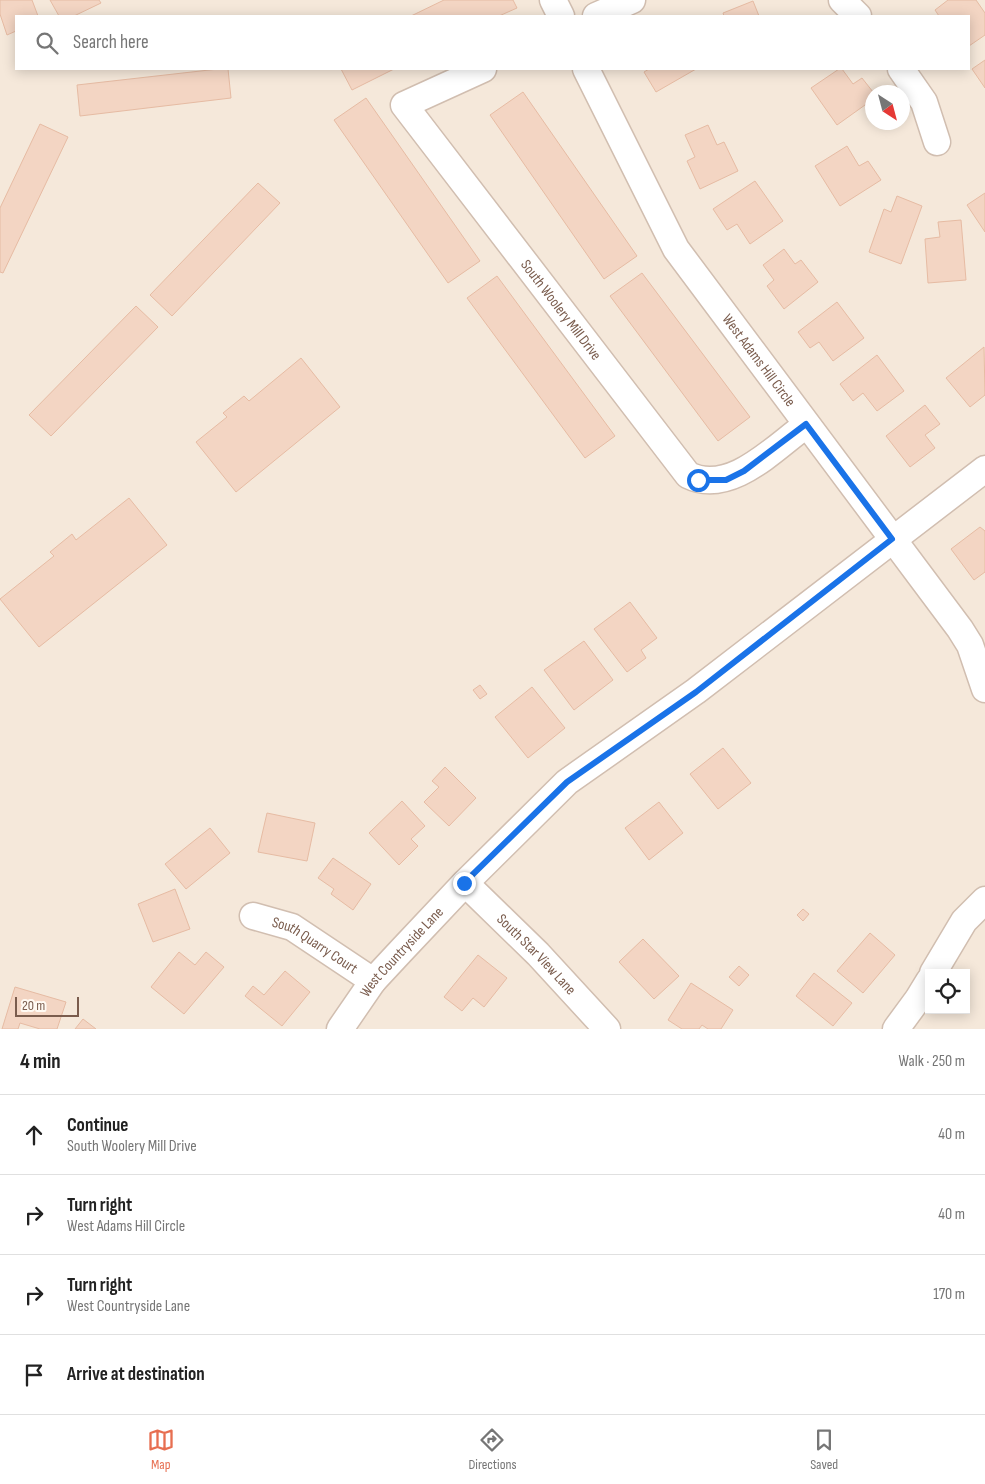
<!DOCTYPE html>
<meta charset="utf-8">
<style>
:root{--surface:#fff;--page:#f6f6f6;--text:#222;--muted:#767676;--line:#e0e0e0;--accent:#e76f51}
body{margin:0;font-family:"Sofia Sans Condensed",sans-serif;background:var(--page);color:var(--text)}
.controls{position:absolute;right:15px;bottom:15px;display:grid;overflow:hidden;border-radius:0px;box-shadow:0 2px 12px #0003}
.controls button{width:45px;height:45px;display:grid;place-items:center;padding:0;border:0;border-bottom:1px solid var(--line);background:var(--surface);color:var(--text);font:25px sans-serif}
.compass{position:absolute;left:865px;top:85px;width:45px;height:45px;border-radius:50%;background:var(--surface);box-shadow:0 2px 12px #0003;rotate:144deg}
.scale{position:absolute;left:15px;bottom:12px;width:64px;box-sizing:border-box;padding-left:5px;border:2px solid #7a5c4d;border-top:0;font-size:14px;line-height:18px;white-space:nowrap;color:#7a5c4d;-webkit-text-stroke:4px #fffaf3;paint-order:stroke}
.stop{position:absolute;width:15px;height:15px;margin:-11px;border:4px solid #1a73e8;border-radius:50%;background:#fff}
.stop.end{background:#1a73e8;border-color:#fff;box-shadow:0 1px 5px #0008}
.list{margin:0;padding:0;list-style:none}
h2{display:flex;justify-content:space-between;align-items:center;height:65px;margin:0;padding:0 20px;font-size:21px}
h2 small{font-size:16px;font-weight:400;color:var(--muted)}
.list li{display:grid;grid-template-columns:32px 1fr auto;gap:15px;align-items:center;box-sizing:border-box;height:80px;padding:0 20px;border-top:1px solid var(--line)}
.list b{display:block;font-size:19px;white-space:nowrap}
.list p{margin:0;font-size:16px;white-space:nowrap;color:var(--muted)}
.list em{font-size:16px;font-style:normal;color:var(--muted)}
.icon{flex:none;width:28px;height:28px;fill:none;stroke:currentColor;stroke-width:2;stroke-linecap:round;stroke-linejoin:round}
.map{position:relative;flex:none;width:985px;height:1029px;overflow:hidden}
.search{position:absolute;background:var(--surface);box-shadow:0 2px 12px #0003;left:15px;right:15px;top:15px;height:55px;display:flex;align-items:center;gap:12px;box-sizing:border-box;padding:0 18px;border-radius:0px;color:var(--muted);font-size:19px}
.sheet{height:385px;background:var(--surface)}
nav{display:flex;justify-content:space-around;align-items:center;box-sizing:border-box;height:70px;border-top:1px solid var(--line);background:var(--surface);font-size:14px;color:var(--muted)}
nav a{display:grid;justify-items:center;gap:2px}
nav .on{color:var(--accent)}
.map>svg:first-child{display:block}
.residential{fill:#f5e8da;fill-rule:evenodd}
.building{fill:#f3d5c3;stroke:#e6bba3}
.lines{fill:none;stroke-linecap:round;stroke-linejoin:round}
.minor-casing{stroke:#d1beb0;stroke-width:29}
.minor{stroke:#fff;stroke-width:26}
.route{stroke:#1a73e8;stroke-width:6}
.labels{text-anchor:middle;stroke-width:4;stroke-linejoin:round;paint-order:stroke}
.street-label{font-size:15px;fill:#7a5c4d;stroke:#fffaf3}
</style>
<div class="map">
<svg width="985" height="1029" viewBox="0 0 985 1029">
<rect width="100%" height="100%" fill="#fdf6ec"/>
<!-- residential -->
<path class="residential" d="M 0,0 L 985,0 L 985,1029 L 0,1029 ZM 16,16 L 969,16 L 969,69 L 16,69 ZM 872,92 L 902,92 L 902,122 L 872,122 ZM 929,973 L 966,973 L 966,1010 L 929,1010 Z"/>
<!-- building -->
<g class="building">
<path d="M 0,0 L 32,0 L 38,16 L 16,16 L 16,31 L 7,35 L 0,14 Z"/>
<path d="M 50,0 L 99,0 L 101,3 L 74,16 L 59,16 Z"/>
<path d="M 444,0 L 513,0 L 517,8 L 499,16 L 411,16 Z"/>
<path d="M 948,0 L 976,0 L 985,13 L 985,35 L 969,46 L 969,16 L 939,16 L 935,10 Z"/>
<path d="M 753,1 L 759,16 L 724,16 L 723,13 Z"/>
<path d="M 985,60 L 985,88 L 972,69 Z"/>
<path d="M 218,69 L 228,69 L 231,98 L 80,116 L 77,85 Z"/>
<path d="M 341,69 L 394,69 L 352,90 Z"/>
<path d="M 649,69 L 696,69 L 656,92 L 644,72 Z"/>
<path d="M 839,69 L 842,69 L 853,84 L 862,78 L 873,92 L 872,100 L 837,125 L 811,88 Z"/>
<path d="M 523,92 L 637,256 L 604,279 L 490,115 Z"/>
<path d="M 366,98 L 480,261 L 448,283 L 334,120 Z"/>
<path d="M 40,124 L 68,137 L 3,273 L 0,272 L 0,208 Z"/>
<path d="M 708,125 L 717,145 L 724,142 L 738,171 L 700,189 L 687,161 L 695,157 L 685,135 Z"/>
<path d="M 847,146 L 859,166 L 868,161 L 881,180 L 840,206 L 815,166 Z"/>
<path d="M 755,181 L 783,221 L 750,244 L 737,224 L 727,230 L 713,209 Z"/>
<path d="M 258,183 L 280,203 L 172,316 L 150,295 Z"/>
<path d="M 985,193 L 985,232 L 967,205 Z"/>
<path d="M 897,196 L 922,206 L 901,264 L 869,252 L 884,209 L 891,212 Z"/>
<path d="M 961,220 L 966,280 L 928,283 L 925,239 L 940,237 L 938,222 Z"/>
<path d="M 784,249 L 795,264 L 801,260 L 818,282 L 784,309 L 767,286 L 774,280 L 763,265 Z"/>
<path d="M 642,273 L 750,417 L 718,441 L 610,296 Z"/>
<path d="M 497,276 L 615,436 L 585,458 L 467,298 Z"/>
<path d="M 837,302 L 864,338 L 833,361 L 819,342 L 810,348 L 798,332 Z"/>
<path d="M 136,306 L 158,327 L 51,436 L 29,415 Z"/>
<path d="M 984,347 L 985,395 L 970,407 L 946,378 Z"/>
<path d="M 877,355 L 904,391 L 877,411 L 863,393 L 853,401 L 840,384 Z"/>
<path d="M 301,358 L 340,407 L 236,492 L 196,442 L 227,417 L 223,413 L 244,396 L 249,401 Z"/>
<path d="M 925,405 L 940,424 L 925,435 L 935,448 L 910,467 L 886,436 Z"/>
<path d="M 129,498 L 167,545 L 39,647 L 0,599 L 54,556 L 50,552 L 72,534 L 76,540 Z"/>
<path d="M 980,527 L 985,531 L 985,572 L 974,580 L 951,549 Z"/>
<path d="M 630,602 L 657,638 L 641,650 L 646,658 L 627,672 L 594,629 Z"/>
<path d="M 584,641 L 613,680 L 574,710 L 544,670 Z"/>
<path d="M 480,685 L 487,694 L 480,699 L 473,690 Z"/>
<path d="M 532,687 L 565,728 L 528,758 L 495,717 Z"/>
<path d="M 723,748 L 751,783 L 718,809 L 690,774 Z"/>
<path d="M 445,767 L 476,798 L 449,826 L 424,802 L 439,787 L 432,781 Z"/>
<path d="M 402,801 L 425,826 L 411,839 L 418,846 L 399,865 L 369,833 Z"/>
<path d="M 659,802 L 683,833 L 649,860 L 625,828 Z"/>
<path d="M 267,813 L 315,823 L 307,861 L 258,852 Z"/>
<path d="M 210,828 L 230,853 L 186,889 L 165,864 Z"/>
<path d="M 333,858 L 371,884 L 353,910 L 331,894 L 334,889 L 318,878 Z"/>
<path d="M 175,889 L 190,929 L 153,942 L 138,904 Z"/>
<path d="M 803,909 L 809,914 L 803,921 L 797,915 Z"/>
<path d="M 870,933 L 895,955 L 863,993 L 837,971 Z"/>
<path d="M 643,939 L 679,976 L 654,999 L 619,962 Z"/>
<path d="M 179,952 L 195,965 L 206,952 L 224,967 L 184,1014 L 151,987 Z"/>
<path d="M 478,955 L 507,978 L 484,1007 L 473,998 L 462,1011 L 444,997 Z"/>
<path d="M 739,966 L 749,975 L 739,986 L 729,977 Z"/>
<path d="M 285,971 L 310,992 L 282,1026 L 245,996 L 253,986 L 264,995 Z"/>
<path d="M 814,973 L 852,1003 L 833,1026 L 796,996 Z"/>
<path d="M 691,983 L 733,1010 L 721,1029 L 708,1029 L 702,1025 L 699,1029 L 682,1029 L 668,1020 Z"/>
<path d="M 15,987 L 66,1002 L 57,1029 L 40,1029 L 20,1023 L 18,1029 L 2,1029 Z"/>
<path d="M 83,1019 L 96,1029 L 75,1029 Z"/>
</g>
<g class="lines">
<!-- minor casing -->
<g class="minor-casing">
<g id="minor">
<path d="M 553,0 L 561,16"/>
<path d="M 842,0 L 858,16"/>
<path d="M 596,16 L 632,0"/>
<path id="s1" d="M 483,69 L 404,105 L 688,475 C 730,496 774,448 806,425"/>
<path id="s2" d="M 586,69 L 676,249 L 960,629 L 970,645 L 985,689"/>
<path d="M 901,69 L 924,102 L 937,142"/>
<path id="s3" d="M 465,883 L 538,954 L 607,1029"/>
<path id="s4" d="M 253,916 L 292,927 L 373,981"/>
<path d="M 933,973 L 964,921 L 985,900"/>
<path id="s5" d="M 340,1029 L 373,981 L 400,952 L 465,883 L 567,782 L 696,691 L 985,469"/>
<path d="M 896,1029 L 918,999 L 929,981"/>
</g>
</g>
<!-- minor -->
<use href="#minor" class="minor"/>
</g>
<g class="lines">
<!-- route -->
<path class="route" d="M 464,883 L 567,782 L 696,692 L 892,539 L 806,424 L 744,471 L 726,480 L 698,480"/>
</g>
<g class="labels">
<!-- street labels -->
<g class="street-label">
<text dy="5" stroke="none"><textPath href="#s1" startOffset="345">South Woolery Mill Drive</textPath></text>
<text dy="5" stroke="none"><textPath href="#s2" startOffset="340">West Adams Hill Circle</textPath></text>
<text dy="5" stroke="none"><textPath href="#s4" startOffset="69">South Quarry Court</textPath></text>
<text dy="5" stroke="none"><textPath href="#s5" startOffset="99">West Countryside Lane</textPath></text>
<text dy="5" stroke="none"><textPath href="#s3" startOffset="101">South Star View Lane</textPath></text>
</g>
</g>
</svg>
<div class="controls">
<button><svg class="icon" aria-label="locate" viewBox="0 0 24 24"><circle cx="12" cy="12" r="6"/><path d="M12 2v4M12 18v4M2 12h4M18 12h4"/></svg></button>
</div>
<svg class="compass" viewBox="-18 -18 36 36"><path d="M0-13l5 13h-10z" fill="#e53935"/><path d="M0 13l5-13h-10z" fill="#767676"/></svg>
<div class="scale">20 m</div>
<div class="stop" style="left:698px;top:480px"></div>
<div class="stop end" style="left:464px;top:883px"></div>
<div class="search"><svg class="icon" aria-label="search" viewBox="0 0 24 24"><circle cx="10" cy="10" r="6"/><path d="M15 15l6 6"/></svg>Search here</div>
</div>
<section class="sheet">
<h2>4 min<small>Walk · 250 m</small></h2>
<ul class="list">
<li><svg class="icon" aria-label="ahead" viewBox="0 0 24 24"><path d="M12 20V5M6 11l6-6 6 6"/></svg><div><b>Continue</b><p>South Woolery Mill Drive</p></div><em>40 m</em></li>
<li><svg class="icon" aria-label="right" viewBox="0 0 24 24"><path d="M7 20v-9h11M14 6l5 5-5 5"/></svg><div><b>Turn right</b><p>West Adams Hill Circle</p></div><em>40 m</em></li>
<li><svg class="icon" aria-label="right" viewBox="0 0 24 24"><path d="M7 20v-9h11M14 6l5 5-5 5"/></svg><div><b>Turn right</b><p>West Countryside Lane</p></div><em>170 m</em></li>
<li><svg class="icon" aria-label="arrive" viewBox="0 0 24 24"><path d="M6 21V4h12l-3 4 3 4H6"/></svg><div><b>Arrive at destination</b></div></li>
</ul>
</section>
<nav>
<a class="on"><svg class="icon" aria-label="map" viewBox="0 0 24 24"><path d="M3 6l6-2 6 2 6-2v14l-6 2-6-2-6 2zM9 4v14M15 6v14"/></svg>Map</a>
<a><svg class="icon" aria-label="directions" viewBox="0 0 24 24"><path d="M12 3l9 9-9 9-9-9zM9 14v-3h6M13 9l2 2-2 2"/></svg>Directions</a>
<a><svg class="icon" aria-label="saved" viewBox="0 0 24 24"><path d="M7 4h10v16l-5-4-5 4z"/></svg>Saved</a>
</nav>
